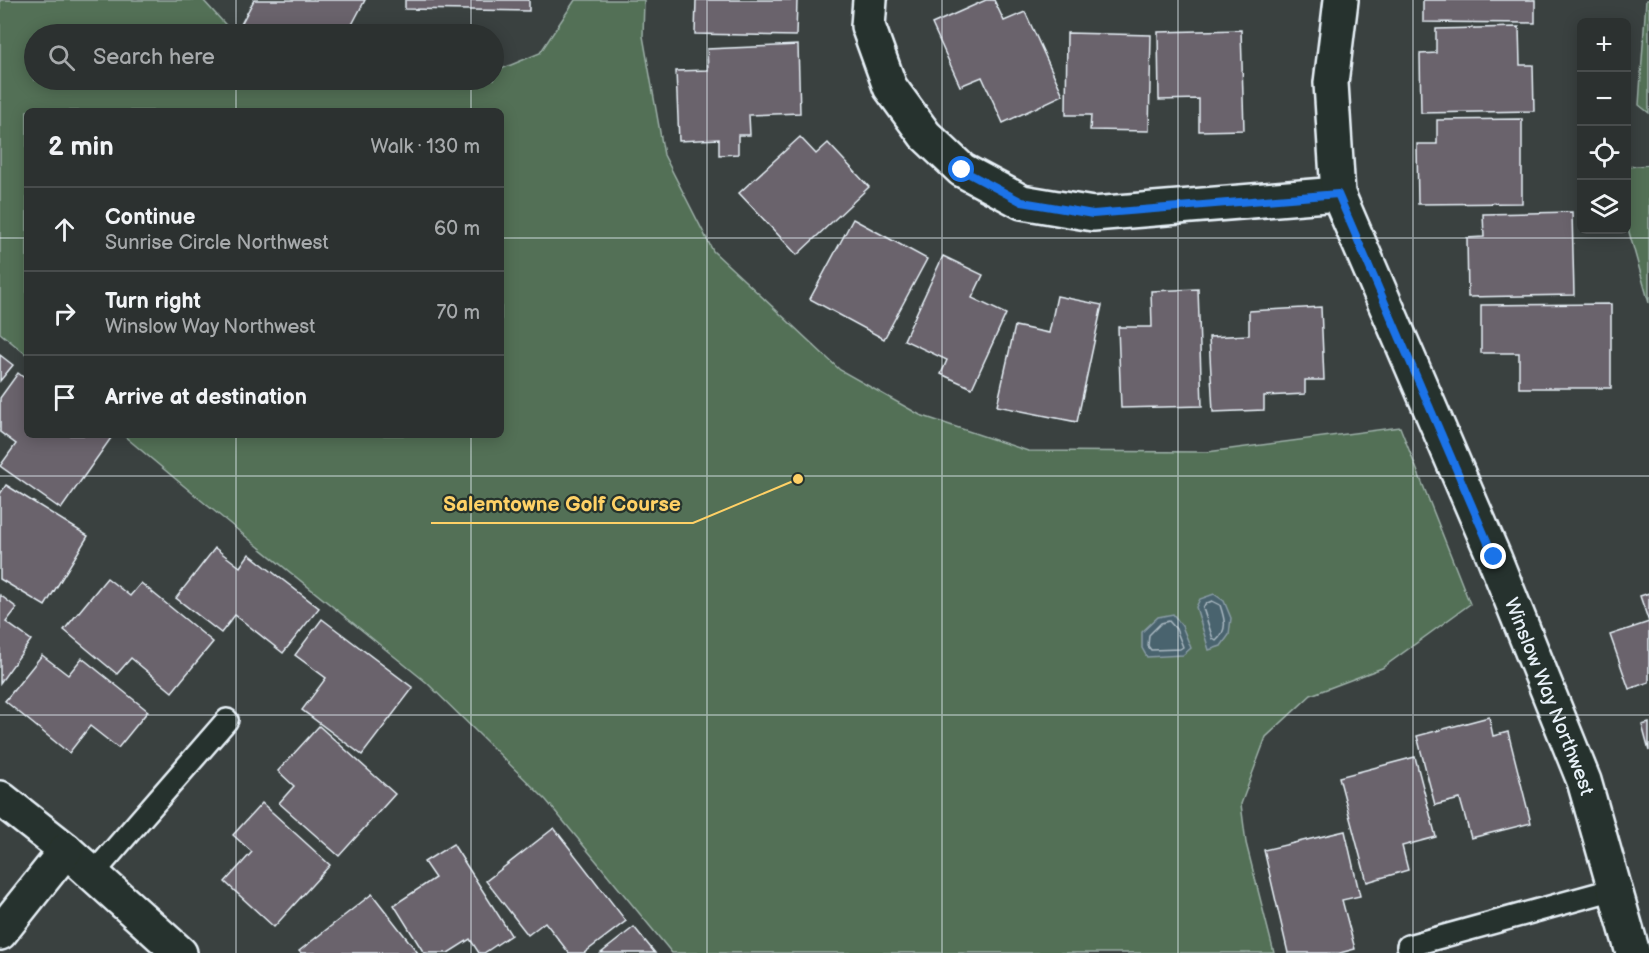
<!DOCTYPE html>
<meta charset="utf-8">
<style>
:root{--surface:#2c3130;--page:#343938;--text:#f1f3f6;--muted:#a6a9ab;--line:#484c4c}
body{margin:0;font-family:"Balsamiq Sans",sans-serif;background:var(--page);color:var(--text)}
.controls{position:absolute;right:18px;top:18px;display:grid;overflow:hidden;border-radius:9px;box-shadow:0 3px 15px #0003}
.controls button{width:54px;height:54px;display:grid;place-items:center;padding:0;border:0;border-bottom:2px solid var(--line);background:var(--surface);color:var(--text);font:30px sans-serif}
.stop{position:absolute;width:18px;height:18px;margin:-14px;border:4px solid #1a73e8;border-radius:50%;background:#fff}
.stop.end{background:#1a73e8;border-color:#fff;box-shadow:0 2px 6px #0008}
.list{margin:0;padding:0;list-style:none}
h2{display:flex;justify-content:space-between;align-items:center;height:78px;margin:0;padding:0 24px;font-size:26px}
h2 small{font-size:20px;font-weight:400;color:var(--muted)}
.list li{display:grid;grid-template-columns:39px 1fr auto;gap:18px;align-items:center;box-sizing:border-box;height:84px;padding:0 24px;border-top:2px solid var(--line)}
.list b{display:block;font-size:22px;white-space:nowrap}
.list p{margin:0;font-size:20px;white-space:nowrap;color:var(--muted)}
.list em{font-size:20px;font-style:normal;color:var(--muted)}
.icon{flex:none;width:33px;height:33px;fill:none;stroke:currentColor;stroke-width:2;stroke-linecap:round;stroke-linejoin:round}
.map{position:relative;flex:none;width:1649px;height:953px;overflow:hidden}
.search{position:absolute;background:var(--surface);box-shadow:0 3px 15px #0003;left:24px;top:24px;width:480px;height:66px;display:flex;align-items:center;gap:15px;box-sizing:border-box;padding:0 21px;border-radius:33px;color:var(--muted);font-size:22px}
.panel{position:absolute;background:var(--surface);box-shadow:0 3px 15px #0003;left:24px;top:108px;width:480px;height:330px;border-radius:9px}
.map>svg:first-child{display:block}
.green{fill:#526f57;stroke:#9db0a8;stroke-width:1.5}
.water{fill:#4a636e;stroke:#899ca5;stroke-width:1.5}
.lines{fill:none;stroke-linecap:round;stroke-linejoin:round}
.shore{stroke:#a9b8c1;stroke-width:1.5}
.building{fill:#6a636c;stroke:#e8f1f8;stroke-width:1.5}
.service-casing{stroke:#e8f1f8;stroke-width:26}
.minor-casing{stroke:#e8f1f8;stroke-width:38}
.service{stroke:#26332d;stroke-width:21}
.minor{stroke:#26332d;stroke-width:33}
.route{stroke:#1a73e8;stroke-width:8}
.grid{fill:none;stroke:#e8f1f8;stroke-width:1.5;stroke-opacity:0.55}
.labels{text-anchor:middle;stroke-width:4.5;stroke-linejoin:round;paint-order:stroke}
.street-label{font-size:20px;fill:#e8f1f8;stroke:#26332d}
.leader{fill:none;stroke:#ffd166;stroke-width:2}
.callout-dot{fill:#ffd166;stroke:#26332d;stroke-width:2}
.callout-label{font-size:21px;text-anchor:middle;font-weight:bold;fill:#ffd166;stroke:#26332d;stroke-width:4.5;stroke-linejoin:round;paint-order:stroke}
</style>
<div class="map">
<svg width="1649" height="953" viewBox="0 0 1649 953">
<rect width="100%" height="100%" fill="#3a4140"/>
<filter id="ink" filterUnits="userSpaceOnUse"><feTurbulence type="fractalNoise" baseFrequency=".0167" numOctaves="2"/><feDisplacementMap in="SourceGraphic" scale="12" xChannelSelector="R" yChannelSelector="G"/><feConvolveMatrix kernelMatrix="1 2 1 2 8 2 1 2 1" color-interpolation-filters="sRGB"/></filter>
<g filter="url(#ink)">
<!-- green -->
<g class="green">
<path d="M 0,0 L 203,0 L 234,34 L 34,34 L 34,80 L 351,80 L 376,82 L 433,80 L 494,80 L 494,72 L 540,53 L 575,0 L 644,0 L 643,36 L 664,155 L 713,251 L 840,370 L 920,415 L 1028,451 L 1207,452 L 1400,427 L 1470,604 L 1382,668 L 1311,695 L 1266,737 L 1241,804 L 1246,843 L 1274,953 L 672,953 L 546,800 L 426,682 L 208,506 L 123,435 L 501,435 L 501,111 L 27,111 L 27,355 L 0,333 Z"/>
<path d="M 1646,0 L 1649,0 L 1649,113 L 1639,105 Z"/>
<path d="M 1649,165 L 1649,303 L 1627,225 L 1626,167 Z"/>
</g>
<!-- water -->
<g class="water">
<path d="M 1214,594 L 1224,601 L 1231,618 L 1229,635 L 1221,646 L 1209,650 L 1196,607 L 1200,599 Z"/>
<path d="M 1173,614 L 1182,626 L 1191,648 L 1183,655 L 1147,657 L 1142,648 L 1142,632 L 1158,617 Z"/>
</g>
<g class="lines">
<!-- shore -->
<g class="shore">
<path d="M 1212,601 L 1220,605 C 1225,620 1228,630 1216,641 L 1213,639 L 1203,608 L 1205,604 Z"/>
<path d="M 1169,621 L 1176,629 L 1183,647 L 1180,649 L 1151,650 L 1148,646 L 1149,635 L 1161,623 Z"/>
</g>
</g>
<!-- building -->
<g class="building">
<path d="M 254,0 L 365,0 L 347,34 L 318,34 L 315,33 L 314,34 L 247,34 L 238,30 Z"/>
<path d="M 405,0 L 529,0 L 529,11 L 405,9 Z"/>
<path d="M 696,0 L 797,0 L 796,36 L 695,34 Z"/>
<path d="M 986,0 L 994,0 L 1004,21 L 1025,12 L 1063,95 L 1003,123 L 982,77 L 960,86 L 932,24 Z"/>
<path d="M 1423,0 L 1535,0 L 1535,23 L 1423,22 Z"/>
<path d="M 1519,27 L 1520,65 L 1533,65 L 1534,111 L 1421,113 L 1420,54 L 1436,53 L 1436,29 Z"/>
<path d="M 1241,30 L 1244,130 L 1199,131 L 1199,99 L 1159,100 L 1158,32 Z"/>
<path d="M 1067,33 L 1151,35 L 1149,131 L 1090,130 L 1091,115 L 1066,115 Z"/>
<path d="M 798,45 L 800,113 L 749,115 L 750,135 L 738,135 L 738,154 L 719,155 L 719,139 L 679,141 L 676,71 L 708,70 L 707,49 Z"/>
<path d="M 1522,119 L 1522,203 L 1418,204 L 1417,144 L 1437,144 L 1437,120 Z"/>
<path d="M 800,137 L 816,154 L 828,143 L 869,187 L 797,255 L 739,193 Z"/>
<path d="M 1572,212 L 1574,295 L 1468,297 L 1467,238 L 1484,237 L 1483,214 Z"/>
<path d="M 853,219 L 927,259 L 884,339 L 810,299 Z"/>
<path d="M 943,256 L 983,275 L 972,298 L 1006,314 L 972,388 L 941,374 L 947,360 L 904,340 Z"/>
<path d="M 1198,289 L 1202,406 L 1121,408 L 1118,327 L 1152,327 L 1151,291 Z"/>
<path d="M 1057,296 L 1102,305 L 1077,422 L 997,406 L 1015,326 L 1049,333 Z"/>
<path d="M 1611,304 L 1611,388 L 1519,388 L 1519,353 L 1481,353 L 1481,305 Z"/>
<path d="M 1321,307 L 1324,380 L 1305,380 L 1305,394 L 1264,396 L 1264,410 L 1213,412 L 1209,337 L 1249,335 L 1249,311 Z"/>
<path d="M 0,355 L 13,365 L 0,381 Z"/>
<path d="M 18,373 L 27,380 L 27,435 L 106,435 L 111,438 L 61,509 L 0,466 L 16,444 L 0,432 L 0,398 Z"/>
<path d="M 6,485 L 88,536 L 45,606 L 0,579 L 0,494 Z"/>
<path d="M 215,548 L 240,567 L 249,554 L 319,608 L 283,653 L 235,615 L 221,633 L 176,598 Z"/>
<path d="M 107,578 L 130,596 L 141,583 L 213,642 L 172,692 L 131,658 L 117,674 L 64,630 Z"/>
<path d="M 1649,593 L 1649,622 L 1640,596 Z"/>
<path d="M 0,595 L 17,608 L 6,622 L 31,640 L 0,683 Z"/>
<path d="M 322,619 L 413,688 L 362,755 L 302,710 L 326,678 L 295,655 Z"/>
<path d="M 1649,622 L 1649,682 L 1629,689 L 1610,635 Z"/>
<path d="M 42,655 L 68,675 L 82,658 L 148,711 L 118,748 L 90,726 L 69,753 L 5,701 Z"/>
<path d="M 1489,717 L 1493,736 L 1508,732 L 1531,823 L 1471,838 L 1460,799 L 1435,805 L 1417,736 Z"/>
<path d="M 1649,723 L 1649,751 L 1642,725 Z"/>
<path d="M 319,726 L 395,794 L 339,856 L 279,803 L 294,786 L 278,771 Z"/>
<path d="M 1415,757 L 1436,837 L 1402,846 L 1408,870 L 1367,882 L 1339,777 Z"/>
<path d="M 262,803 L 330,865 L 274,927 L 225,882 L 252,852 L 233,835 Z"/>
<path d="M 554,828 L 626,921 L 584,953 L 569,953 L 545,922 L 528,935 L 486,881 Z"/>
<path d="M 1345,831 L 1360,896 L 1342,900 L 1355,949 L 1340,953 L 1288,953 L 1264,850 Z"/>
<path d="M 453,844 L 511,935 L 484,953 L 479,953 L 470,939 L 448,953 L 424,953 L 394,905 L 435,878 L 424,862 Z"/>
<path d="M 372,894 L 418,953 L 301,953 L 299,951 Z"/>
<path d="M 634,927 L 655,953 L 601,953 Z"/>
</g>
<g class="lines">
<!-- service casing -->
<g class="service-casing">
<g id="service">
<path d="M 93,874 L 227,720"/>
<path d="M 1408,946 L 1615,889"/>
</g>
</g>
<!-- minor casing -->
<g class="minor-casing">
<g id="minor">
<path d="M 870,0 L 868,26 L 890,87 L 925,135 L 962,170 L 1022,202 L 1093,214 L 1338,194"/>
<path id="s1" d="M 1341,0 L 1331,83 L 1338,194 L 1494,557 L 1584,781 L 1633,953"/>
<path d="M 0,798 L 66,850 L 180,953"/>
<path d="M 0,933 L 66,850"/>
</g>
</g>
<!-- service -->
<use href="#service" class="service"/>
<!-- minor -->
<use href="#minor" class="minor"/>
</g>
</g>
<g class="lines" filter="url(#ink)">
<!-- route -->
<path class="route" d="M 962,170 L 1022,202 L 1093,214 L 1338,194 L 1494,557"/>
</g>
<!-- grid -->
<path class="grid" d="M 236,0 L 236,34M 471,0 L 471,34M 707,0 L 707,953M 942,0 L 942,953M 1178,0 L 1178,953M 1413,0 L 1413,953M 236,80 L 236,111M 471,80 L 471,111M 0,238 L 27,238M 501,238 L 1649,238M 236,435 L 236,953M 471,435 L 471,953M 0,476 L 1649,476M 0,715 L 1649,715"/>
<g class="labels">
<!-- street labels -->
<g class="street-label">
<text dy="7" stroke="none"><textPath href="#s1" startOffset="740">Winslow Way Northwest</textPath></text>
</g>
</g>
<!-- callouts -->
<path class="leader" d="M798 479L693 523H431"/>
<circle class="callout-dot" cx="798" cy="479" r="6"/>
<g class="callout-label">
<text x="562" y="511">Salemtowne Golf Course</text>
</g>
</svg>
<div class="controls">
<button>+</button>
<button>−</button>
<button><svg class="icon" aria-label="locate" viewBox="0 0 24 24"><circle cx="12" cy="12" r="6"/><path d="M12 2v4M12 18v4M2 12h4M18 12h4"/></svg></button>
<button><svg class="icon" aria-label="layers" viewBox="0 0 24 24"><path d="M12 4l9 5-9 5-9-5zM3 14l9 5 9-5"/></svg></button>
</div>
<div class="stop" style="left:962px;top:170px"></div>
<div class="stop end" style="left:1494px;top:557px"></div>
<div class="search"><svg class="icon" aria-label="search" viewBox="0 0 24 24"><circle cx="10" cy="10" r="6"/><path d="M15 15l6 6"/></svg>Search here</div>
<section class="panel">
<h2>2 min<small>Walk · 130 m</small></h2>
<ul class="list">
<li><svg class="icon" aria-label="ahead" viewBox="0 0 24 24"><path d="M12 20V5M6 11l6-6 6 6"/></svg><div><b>Continue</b><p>Sunrise Circle Northwest</p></div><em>60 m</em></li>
<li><svg class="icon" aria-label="right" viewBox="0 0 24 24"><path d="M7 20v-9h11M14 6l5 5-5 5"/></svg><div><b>Turn right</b><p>Winslow Way Northwest</p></div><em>70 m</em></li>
<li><svg class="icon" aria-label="arrive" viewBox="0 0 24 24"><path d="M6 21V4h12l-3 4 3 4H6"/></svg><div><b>Arrive at destination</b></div></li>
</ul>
</section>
</div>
